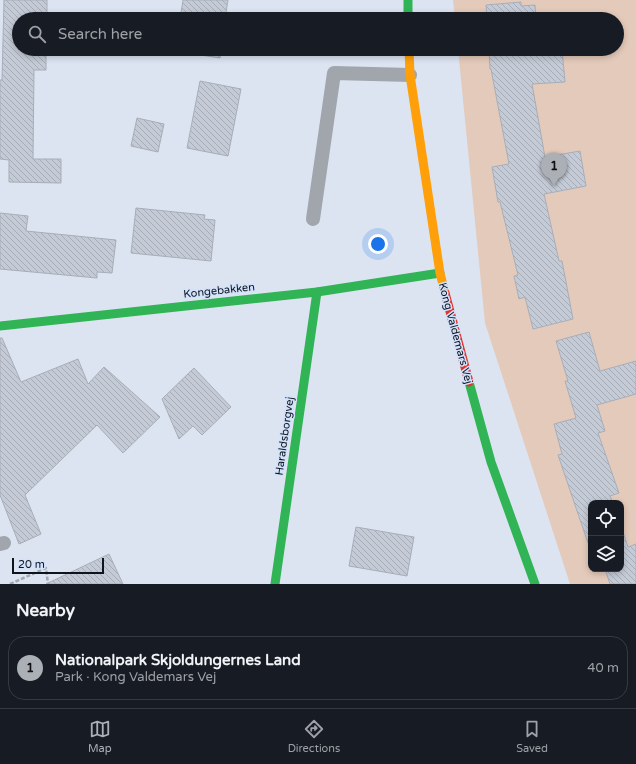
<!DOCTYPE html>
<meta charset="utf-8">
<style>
:root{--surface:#171b24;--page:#20242c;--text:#f1f3f6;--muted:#9ea1a6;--line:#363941;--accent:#abb0b6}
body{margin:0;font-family:"Varela Round",sans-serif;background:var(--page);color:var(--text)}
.controls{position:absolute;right:12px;bottom:12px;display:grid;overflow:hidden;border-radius:8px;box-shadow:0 2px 6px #0003}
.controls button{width:36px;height:36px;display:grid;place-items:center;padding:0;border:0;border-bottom:1px solid var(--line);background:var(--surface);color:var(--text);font:20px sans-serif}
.scale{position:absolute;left:12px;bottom:10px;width:92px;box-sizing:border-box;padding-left:4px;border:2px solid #0d141e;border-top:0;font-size:11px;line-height:14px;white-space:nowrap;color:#0d141e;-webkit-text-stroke:3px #d3e2fb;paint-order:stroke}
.you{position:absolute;left:378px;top:244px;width:14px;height:14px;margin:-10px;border:3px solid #fff;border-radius:50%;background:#1a73e8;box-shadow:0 0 0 6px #1a73e833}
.badge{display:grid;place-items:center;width:26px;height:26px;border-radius:50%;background:var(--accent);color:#111;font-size:13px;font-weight:700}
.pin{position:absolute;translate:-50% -33px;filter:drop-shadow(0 1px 2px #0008)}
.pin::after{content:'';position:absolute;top:21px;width:14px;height:12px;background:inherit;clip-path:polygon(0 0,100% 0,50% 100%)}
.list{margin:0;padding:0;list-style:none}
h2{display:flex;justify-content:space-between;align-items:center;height:52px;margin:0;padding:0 16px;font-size:17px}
h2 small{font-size:13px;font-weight:400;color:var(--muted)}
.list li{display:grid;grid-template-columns:26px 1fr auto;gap:12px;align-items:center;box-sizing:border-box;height:64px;margin:0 8px 8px;padding:0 8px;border:1px solid var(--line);border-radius:16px}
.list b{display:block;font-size:15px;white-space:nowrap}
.list p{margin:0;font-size:13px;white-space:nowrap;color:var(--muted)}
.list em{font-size:13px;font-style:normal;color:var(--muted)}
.icon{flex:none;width:22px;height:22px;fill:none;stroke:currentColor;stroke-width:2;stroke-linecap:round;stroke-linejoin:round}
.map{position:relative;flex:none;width:636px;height:584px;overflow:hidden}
.search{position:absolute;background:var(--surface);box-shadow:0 2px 6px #0003;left:12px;right:12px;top:12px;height:44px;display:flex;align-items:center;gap:10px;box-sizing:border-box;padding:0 14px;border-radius:22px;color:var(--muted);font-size:15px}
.sheet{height:124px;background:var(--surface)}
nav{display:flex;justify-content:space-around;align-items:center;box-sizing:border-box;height:56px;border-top:1px solid var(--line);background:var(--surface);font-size:11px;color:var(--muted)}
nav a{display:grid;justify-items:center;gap:2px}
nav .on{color:var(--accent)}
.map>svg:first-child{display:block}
.green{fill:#e4caba;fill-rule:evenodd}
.building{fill:url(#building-back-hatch);stroke:#a7aeb9}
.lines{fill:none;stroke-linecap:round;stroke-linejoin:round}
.path{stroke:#a4a8b0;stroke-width:2.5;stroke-dasharray:4 2;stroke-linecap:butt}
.lane{stroke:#a1a5ac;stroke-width:14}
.fast{stroke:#30b455;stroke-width:9}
.slow{stroke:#ff9f0a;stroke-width:9}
.jam{stroke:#e5322d;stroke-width:9}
.labels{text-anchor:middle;stroke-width:3;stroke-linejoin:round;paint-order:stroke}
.street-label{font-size:11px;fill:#0d141e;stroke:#d3e2fb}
</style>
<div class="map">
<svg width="636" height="584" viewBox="0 0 636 584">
<defs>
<pattern id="building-back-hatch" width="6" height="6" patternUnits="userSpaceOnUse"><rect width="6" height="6" fill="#c4cad6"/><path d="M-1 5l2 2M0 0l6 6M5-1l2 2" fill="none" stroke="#a7adb7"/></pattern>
</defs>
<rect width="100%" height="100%" fill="#dce4f2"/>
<!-- green -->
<path class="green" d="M 453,0 L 636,0 L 636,584 L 570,584 L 485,323 L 458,49 L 617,49 L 617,19 L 455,19 ZM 591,503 L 621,503 L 621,569 L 591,569 Z"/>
<!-- building -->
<g class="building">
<path d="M 4,0 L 47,0 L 47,19 L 19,19 L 19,49 L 46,49 L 46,70 L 34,70 L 33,159 L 61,159 L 61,183 L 9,182 L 9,160 L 0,159 L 0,80 L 2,80 Z"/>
<path d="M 183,0 L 228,0 L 225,19 L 180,19 Z"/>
<path d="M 521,2 L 521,6 L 535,5 L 536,19 L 487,19 L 486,5 Z"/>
<path d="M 175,49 L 221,49 L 220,58 L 175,51 Z"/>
<path d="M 489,49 L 562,49 L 565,82 L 532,84 L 545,157 L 580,151 L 586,186 L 544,194 L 559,261 L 562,261 L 573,319 L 533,329 L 525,297 L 519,299 L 514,276 L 518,275 L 500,202 L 498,202 L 492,167 L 509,164 L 491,69 L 490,69 Z"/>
<path d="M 200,81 L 241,89 L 228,156 L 187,148 Z"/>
<path d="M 137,118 L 164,124 L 158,152 L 131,146 Z"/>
<path d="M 136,208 L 205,215 L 204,219 L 215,220 L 211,261 L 131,253 Z"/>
<path d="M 0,213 L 28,216 L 26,231 L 116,240 L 112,273 L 97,272 L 97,278 L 0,269 Z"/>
<path d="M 589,332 L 600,371 L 636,361 L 636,394 L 597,405 L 605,431 L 598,433 L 619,493 L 610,496 L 613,503 L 591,503 L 591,542 L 588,543 L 558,455 L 562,454 L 554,424 L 576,418 L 565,381 L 568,381 L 556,341 Z"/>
<path d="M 0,338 L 2,338 L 21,382 L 78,359 L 88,384 L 104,367 L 160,417 L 123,453 L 97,425 L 25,495 L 41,534 L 19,544 L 0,495 Z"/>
<path d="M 194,368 L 231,407 L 202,435 L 193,426 L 179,439 L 162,399 Z"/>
<path d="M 621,526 L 628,547 L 636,544 L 636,584 L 610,584 L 605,569 L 621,569 Z"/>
<path d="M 356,527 L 414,537 L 407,576 L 349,566 Z"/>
<path d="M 109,554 L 123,584 L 46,584 Z"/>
</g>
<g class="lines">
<!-- path -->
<path class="path" d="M 10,584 L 46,568 L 48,584"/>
<!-- lane -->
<g class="lane">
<path d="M 313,219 L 334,73 L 410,75"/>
<path d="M 0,544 L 4,543"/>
</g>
<!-- fast -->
<g class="fast">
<path d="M 408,0 L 408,19"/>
<path d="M 0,326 L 317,292 L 440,273"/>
<path d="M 469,382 L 491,462 L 535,584"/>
<path d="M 275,584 L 317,292"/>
</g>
<!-- slow -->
<path class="slow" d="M 409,49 L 410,75 L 440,273 L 445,293"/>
<!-- jam -->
<path class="jam" d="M 445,293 L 469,382"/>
</g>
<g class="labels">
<!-- street labels -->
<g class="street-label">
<text transform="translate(219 290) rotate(-6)" y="4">Kongebakken</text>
<text transform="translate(456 333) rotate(75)" y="4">Kong Valdemars Vej</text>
<text transform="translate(284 436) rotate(-82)" y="4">Haraldsborgvej</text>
</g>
</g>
</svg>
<div class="controls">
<button><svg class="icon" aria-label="locate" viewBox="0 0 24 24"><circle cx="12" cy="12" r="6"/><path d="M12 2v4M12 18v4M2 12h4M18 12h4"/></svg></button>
<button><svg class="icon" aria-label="layers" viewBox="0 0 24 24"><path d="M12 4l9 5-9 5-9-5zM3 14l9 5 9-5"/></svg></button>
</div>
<div class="scale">20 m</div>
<div class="you"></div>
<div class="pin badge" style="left:554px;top:186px">1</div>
<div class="search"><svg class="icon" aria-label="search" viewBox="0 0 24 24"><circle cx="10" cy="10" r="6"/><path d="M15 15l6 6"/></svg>Search here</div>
</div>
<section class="sheet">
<h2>Nearby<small></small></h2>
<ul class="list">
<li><span class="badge">1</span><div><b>Nationalpark Skjoldungernes Land</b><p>Park · Kong Valdemars Vej</p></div><em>40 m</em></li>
</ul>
</section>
<nav>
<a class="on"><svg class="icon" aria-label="map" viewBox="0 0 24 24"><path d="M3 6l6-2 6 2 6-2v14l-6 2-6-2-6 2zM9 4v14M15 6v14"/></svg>Map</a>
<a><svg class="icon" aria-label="directions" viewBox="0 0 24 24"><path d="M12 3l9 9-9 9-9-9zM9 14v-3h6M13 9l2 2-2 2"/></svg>Directions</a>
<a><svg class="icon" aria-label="saved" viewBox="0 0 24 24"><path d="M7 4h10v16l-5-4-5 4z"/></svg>Saved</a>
</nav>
